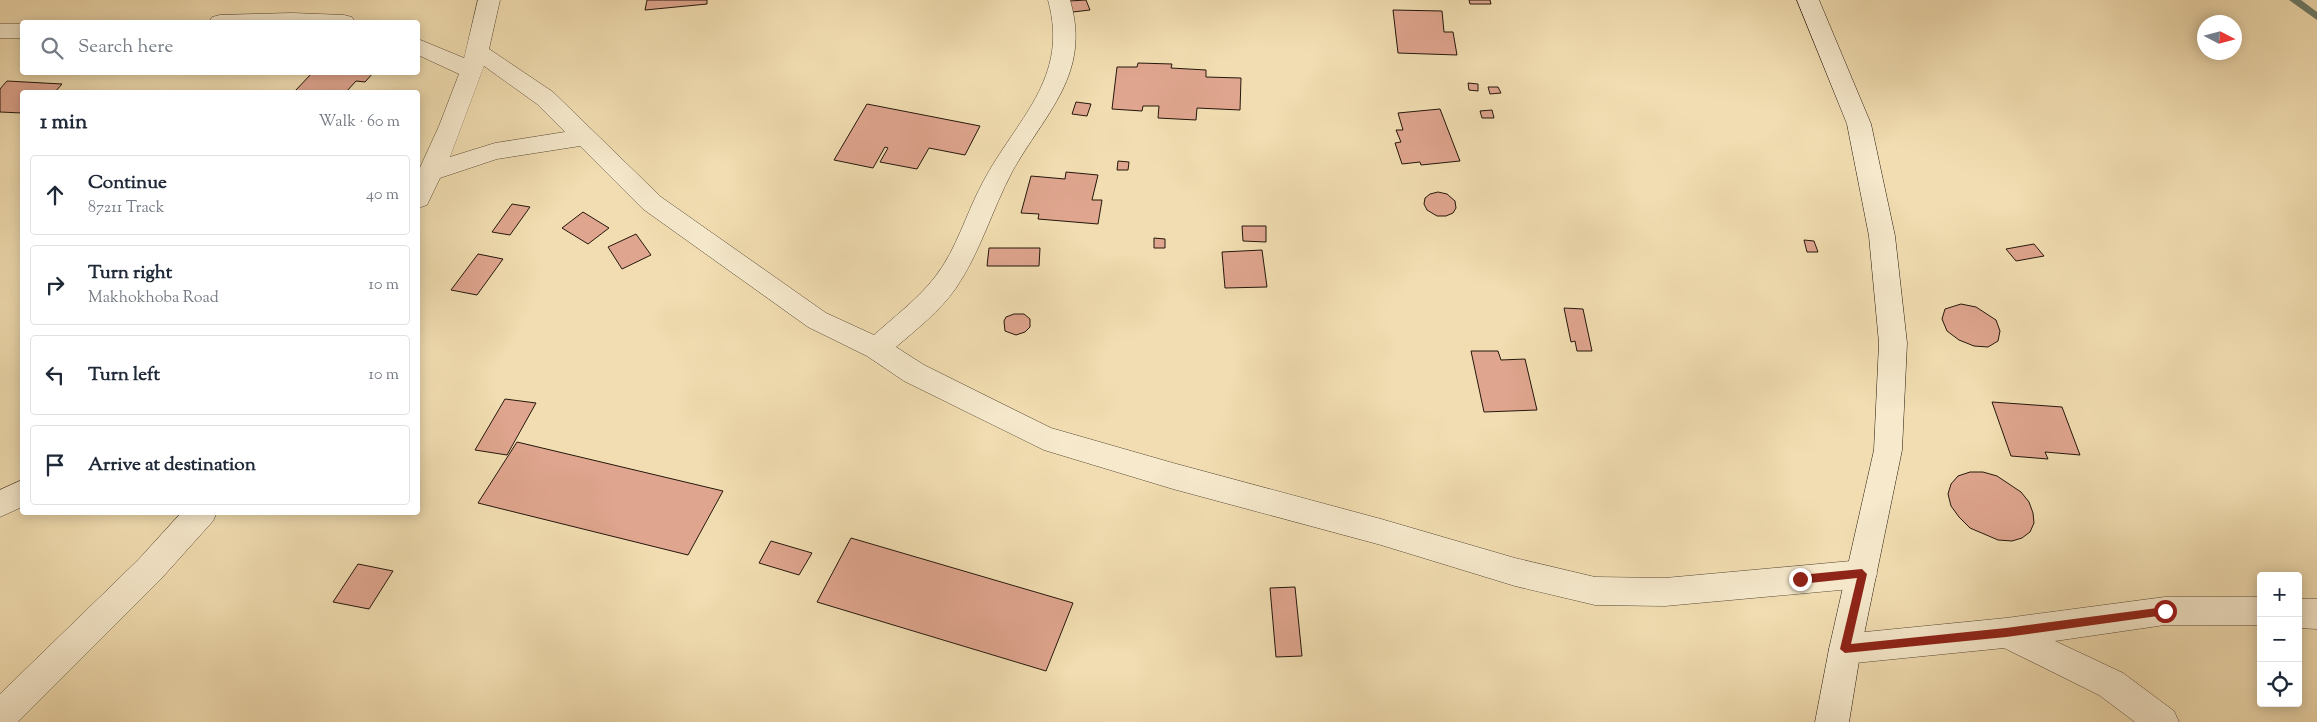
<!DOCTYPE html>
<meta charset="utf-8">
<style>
:root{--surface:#fff;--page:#f6f6f7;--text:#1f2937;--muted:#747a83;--line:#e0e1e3}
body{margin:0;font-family:"Sorts Mill Goudy",serif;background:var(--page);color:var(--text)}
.controls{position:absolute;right:15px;bottom:15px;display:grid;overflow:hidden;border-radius:5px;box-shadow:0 2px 12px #0003}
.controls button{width:45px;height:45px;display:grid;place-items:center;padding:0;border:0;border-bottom:1px solid var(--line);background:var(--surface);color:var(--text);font:25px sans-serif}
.compass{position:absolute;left:2197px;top:15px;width:45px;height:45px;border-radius:50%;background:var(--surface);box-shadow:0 2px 12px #0003;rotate:96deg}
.stop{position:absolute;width:15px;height:15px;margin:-11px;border:4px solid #8f2418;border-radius:50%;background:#fff}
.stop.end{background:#8f2418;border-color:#fff;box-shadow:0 1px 5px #0008}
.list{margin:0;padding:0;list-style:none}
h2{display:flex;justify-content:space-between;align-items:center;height:65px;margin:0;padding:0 20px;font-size:21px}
h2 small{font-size:16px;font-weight:400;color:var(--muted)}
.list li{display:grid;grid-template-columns:32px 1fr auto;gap:15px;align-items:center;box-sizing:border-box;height:80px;margin:0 10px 10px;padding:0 10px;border:1px solid var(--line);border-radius:5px}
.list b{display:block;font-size:19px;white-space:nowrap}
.list p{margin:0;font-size:16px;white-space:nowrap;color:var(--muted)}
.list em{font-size:16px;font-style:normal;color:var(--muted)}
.icon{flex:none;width:28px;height:28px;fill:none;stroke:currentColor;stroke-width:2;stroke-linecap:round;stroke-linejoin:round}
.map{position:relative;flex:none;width:2317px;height:722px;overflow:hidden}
.search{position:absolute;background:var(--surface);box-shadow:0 2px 12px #0003;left:20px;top:20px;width:400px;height:55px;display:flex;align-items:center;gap:12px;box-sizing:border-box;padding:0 18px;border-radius:5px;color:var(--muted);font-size:19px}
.panel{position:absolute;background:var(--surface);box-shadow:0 2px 12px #0003;left:20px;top:90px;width:400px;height:425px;border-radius:5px}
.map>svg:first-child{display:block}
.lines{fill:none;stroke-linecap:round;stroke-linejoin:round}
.stream{fill:#6b7b69;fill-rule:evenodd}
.building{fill:#dfa58e;stroke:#24170b}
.street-casing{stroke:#574834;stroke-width:1}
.secondary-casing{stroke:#24170b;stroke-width:1}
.street{fill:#f6e9cc;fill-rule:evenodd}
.secondary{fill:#f6e9cc;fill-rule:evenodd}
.route{fill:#8f2418}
</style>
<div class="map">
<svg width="2317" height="722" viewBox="0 0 2317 722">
<rect width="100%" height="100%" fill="#f1ddb1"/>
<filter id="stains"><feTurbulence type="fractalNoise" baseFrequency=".004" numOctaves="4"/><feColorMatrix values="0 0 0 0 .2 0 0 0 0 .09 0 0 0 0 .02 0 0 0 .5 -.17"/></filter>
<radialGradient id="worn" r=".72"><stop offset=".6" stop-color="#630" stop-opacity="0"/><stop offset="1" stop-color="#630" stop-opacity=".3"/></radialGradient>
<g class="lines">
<!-- stream -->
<path class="stream" d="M 2289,0 L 2301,0 L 2317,12 L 2317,20 Z"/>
</g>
<!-- building -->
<g class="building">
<path d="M 647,0 L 707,0 L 707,4 L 645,10 Z"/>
<path d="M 1086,0 L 1090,10 L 1073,12 L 1069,1 Z"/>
<path d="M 1469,0 L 1490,0 L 1491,4 L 1470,4 Z"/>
<path d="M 1393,10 L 1442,11 L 1444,32 L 1453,32 L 1457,55 L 1398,53 Z"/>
<path d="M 1138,63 L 1172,64 L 1171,68 L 1206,70 L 1206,77 L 1241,78 L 1240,110 L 1197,108 L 1196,120 L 1158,118 L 1159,106 L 1143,106 L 1142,111 L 1112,109 L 1117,67 L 1137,67 Z"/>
<path d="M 313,72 L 374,72 L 365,82 L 356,81 L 346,92 L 294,92 Z"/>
<path d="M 7,81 L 62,84 L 55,92 L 22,92 L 22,113 L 0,112 L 0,89 Z"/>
<path d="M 1468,83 L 1478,84 L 1478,91 L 1469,90 Z"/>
<path d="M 1488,87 L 1498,87 L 1501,93 L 1490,94 Z"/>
<path d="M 1076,102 L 1091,104 L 1087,116 L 1072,114 Z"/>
<path d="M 867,104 L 980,126 L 965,155 L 929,148 L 917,169 L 880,162 L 888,148 L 885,147 L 873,168 L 834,160 Z"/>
<path d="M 1440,109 L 1460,161 L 1421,165 L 1420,162 L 1402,164 L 1395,143 L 1401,142 L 1396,130 L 1403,130 L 1398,113 Z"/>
<path d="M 1492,110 L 1494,118 L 1482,118 L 1480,111 Z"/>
<path d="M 1118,161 L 1129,162 L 1128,170 L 1117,170 Z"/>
<path d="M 1066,172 L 1098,175 L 1092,200 L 1102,200 L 1098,224 L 1038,219 L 1039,214 L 1021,213 L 1031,176 L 1065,179 Z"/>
<path d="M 1438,192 L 1447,194 L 1455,201 L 1456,208 L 1453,213 L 1446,216 L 1437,216 L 1427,210 L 1424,204 L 1425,198 L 1430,194 Z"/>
<path d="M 512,204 L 530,207 L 510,235 L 492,232 Z"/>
<path d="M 583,212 L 609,228 L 588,244 L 562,228 Z"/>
<path d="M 1242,226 L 1266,226 L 1266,242 L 1243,241 Z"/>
<path d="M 636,234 L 651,255 L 622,269 L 608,247 Z"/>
<path d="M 1154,238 L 1165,239 L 1165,248 L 1154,248 Z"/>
<path d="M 1804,240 L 1814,241 L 1818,252 L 1807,252 Z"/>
<path d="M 2034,244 L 2044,256 L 2016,261 L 2006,249 Z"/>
<path d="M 989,248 L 1040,248 L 1039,266 L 987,266 Z"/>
<path d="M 1262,250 L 1267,287 L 1225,288 L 1222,252 Z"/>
<path d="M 478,254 L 503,259 L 477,295 L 451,290 Z"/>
<path d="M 1961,304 L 1976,307 L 1996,320 L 2000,331 L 1998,341 L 1988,347 L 1974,346 L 1959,340 L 1947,331 L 1942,319 L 1945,309 Z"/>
<path d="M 1564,308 L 1583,309 L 1592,351 L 1577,351 L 1575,341 L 1571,342 Z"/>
<path d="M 1014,314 L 1024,314 L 1030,319 L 1030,327 L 1025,332 L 1016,335 L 1005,331 L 1004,321 L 1006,317 Z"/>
<path d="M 1471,351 L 1498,351 L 1501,360 L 1525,359 L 1537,410 L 1484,412 Z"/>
<path d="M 505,399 L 536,403 L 507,455 L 475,450 Z"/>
<path d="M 1992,402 L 2062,407 L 2080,455 L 2045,452 L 2048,459 L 2011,456 Z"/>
<path d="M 517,442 L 723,491 L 688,555 L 478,503 Z"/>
<path d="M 1970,472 L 1983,472 L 1997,476 L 2021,492 L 2029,502 L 2033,513 L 2034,523 L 2030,532 L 2022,538 L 2012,541 L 1998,540 L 1970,528 L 1959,517 L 1951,506 L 1948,494 L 1951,484 L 1958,476 Z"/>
<path d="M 851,538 L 1073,603 L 1046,671 L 817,602 Z"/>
<path d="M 771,541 L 812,553 L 799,575 L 759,563 Z"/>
<path d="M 358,564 L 393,571 L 369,609 L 333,602 Z"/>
<path d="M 1295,587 L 1302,656 L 1276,657 L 1270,588 Z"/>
</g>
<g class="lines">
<!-- street casing -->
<g class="street-casing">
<g id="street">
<path d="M 478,0 L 500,0 L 489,49 L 553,92 L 661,197 L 826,313 L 874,335 C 895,316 918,299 935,277 C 957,249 966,213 983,182 C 1016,119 1070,79 1048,0 L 1070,0 C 1092,74 1045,113 1012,172 C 992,210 980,253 956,288 C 940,311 917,329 896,347 L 924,365 L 1051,428 L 1173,463 L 1381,519 L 1515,558 L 1595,577 L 1665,578 L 1862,560 L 1873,564 L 1877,574 L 1873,584 L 1862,588 L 1665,606 L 1595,605 L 1515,586 L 1381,545 L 1173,489 L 1044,450 L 904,381 L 867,356 L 808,327 L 643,209 L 580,146 L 497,159 L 440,178 L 427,205 L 418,208 L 418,172 L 439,126 L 459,74 L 418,55 L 418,39 L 464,58 ZM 484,66 L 537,104 L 565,132 L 495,143 L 450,157 Z"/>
<path d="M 292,13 L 344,15 L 352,17 L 355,22 L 209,22 L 212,17 L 220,15 Z"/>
<rect x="0" y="24" width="22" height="14"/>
<path d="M 22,480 L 22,507 L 0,517 L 0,490 Z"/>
<path d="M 182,512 L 217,512 L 213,521 L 160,580 L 18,722 L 0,722 L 0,694 L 138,560 Z"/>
<path d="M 2165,597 L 2261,597 L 2261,625 L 2165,625 L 2055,641 L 2123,673 L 2174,711 L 2179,722 L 2135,722 L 2099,695 L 2004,648 L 1845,664 L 1834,660 L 1829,649 L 1834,638 L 1845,634 L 2006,618 Z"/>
<path d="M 2298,599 L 2317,599 L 2317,629 L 2298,628 Z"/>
</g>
</g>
<!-- secondary casing -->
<g class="secondary-casing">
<path id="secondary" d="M 1797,0 L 1819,0 L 1871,124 L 1895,236 L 1907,343 L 1902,450 L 1861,649 L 1849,722 L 1815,722 L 1829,649 L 1874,450 L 1879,343 L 1869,236 L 1847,124 Z"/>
</g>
<!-- street -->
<use href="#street" class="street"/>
<!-- secondary -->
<use href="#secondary" class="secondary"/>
</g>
<!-- route -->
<path class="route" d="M 1862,569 L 1867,574 L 1851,644 L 2006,628 L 2165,607 L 2170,611 L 2165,615 L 2006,637 L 1845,653 L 1840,649 L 1857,578 L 1800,584 L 1795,579 L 1800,575 Z"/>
<rect width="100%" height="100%" filter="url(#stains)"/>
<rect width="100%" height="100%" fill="url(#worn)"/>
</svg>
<div class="controls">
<button>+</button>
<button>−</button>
<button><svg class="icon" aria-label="locate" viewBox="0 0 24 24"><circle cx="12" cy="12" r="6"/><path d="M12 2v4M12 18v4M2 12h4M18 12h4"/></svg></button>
</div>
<svg class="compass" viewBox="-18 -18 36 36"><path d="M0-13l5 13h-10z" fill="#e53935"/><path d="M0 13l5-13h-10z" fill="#747a83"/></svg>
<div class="stop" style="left:2165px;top:611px"></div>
<div class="stop end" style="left:1800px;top:579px"></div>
<div class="search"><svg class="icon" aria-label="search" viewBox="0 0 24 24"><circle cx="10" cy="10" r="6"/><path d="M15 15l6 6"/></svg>Search here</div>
<section class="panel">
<h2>1 min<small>Walk · 60 m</small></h2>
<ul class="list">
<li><svg class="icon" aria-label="ahead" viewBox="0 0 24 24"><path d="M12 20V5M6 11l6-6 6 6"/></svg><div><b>Continue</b><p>87211 Track</p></div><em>40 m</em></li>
<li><svg class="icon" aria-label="right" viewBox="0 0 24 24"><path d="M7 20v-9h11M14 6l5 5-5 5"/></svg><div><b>Turn right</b><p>Makhokhoba Road</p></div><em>10 m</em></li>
<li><svg class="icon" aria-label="left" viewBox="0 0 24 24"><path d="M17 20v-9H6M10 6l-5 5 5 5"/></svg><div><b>Turn left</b></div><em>10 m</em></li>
<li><svg class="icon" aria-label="arrive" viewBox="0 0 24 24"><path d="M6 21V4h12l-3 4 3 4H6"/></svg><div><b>Arrive at destination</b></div></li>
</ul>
</section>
</div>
